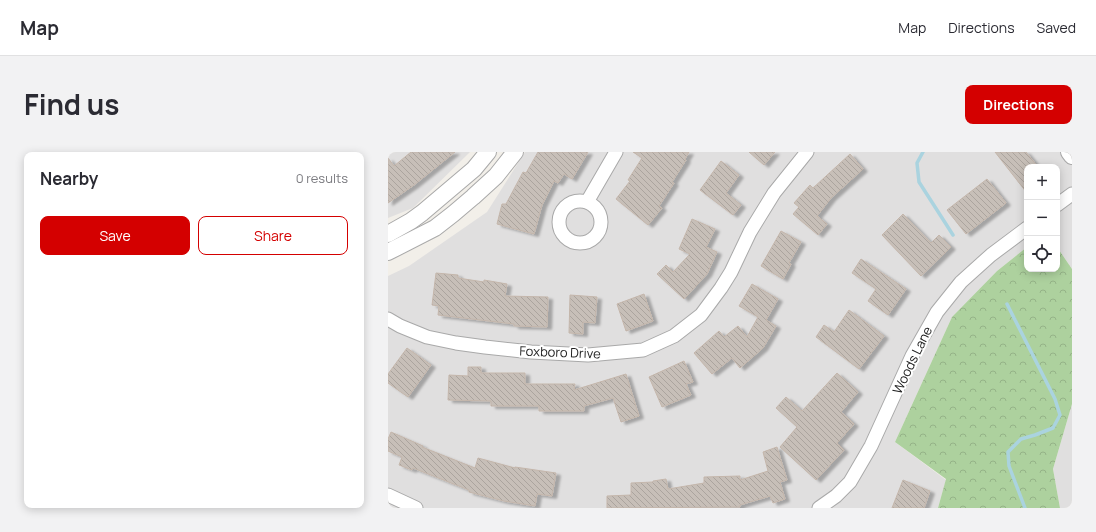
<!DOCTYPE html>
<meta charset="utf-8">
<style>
:root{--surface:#fff;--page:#f2f2f3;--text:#2b2b33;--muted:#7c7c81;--line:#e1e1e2;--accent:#d40000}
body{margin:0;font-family:Manrope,sans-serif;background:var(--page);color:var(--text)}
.controls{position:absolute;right:12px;top:12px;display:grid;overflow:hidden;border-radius:8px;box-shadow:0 2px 10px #0003}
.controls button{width:36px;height:36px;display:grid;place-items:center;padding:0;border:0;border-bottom:1px solid var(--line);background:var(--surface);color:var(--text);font:20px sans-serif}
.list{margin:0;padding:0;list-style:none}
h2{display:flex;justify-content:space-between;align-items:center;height:52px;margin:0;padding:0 16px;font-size:17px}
h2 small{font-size:13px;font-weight:400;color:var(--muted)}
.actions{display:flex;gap:8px;padding:12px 16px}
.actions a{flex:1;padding:9px 0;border:1px solid var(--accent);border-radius:8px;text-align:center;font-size:14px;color:var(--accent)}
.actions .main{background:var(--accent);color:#fff}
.icon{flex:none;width:22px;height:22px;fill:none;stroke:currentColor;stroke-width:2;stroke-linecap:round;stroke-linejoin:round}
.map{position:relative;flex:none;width:684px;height:356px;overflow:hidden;border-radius:8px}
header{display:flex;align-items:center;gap:24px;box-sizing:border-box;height:56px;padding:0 20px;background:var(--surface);border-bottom:1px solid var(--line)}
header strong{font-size:19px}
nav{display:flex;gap:22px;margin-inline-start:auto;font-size:14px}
.intro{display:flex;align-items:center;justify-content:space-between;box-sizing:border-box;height:96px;padding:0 24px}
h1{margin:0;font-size:28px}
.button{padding:10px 18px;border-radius:8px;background:var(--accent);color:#fff;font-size:14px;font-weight:700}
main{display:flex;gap:24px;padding:0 24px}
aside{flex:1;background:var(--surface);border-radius:8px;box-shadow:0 2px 10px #0003}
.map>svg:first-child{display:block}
.residential{fill:#e0dfdf}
.forest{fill:url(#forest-crowns)}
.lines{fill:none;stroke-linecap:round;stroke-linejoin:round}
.stream{stroke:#aad3df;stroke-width:3.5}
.building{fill:url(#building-back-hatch);stroke:#c4b6ab;filter:url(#shadow)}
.minor-casing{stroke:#a9a9a9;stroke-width:15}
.tertiary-casing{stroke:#a9a9a9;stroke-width:18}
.minor{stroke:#fff;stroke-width:13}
.tertiary{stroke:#fff;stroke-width:16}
.labels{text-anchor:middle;stroke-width:4;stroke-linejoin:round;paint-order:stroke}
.street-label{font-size:13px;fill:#222;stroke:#fff}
</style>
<header>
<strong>Map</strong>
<nav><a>Map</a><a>Directions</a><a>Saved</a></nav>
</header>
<div class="intro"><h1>Find us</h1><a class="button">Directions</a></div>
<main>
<aside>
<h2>Nearby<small>0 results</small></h2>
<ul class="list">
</ul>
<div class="actions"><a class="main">Save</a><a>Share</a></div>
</aside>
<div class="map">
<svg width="684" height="356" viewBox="0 0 684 356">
<defs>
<pattern id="forest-crowns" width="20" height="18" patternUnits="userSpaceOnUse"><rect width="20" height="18" fill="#add19e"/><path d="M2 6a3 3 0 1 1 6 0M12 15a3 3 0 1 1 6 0" fill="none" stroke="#95b388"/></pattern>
<pattern id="building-back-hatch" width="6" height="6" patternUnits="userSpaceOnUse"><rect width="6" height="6" fill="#c7bfb8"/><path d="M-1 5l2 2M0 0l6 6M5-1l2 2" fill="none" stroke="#aba49e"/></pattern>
<filter id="shadow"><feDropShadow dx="4.5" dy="2.5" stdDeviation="1" flood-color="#0004"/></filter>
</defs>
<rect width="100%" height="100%" fill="#f2efe9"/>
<!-- residential -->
<g class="residential">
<path d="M 0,0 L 82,0 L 25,56 L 0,66 Z"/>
<path d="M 137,0 L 684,0 L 684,117 L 669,95 L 669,15 L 639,15 L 639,95 L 609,119 L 564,165 L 507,290 L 558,328 L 550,356 L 0,356 L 0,124 L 21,114 L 99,60 Z"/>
<path d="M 684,252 L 684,356 L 672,356 L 665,317 Z"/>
</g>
<!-- forest -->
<path class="forest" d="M 639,95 L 639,117 L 669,117 L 669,95 L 684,117 L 684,252 L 665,317 L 672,356 L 550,356 L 558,327 L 507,290 L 564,165 L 609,119 Z"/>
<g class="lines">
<!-- stream -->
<g class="stream">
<path d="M 535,0 L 529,11 L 531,30 L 565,83"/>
<path d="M 619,152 L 667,247 L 672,263 L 665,276 L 647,283 L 633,287 L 620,300 L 621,314 L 637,356"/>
</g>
</g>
<!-- building -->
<g class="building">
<path d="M 23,0 L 67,0 L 26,33 L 0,51 L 0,6 L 6,14 Z"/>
<path d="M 150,0 L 200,0 L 184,27 L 176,22 L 170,31 L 166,29 L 154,53 L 146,82 L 109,72 L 114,52 L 118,52 L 135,20 L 138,21 Z"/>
<path d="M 245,0 L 301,0 L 297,7 L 298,8 L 284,30 L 286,31 L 271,54 L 274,56 L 260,73 L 228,47 L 242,29 L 240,28 L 254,6 Z"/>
<path d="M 361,0 L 387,0 L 376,13 Z"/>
<path d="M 607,0 L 638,0 L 650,15 L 639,15 L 639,41 Z"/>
<path d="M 462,2 L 475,17 L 443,46 L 429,64 L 439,72 L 430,83 L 405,62 L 411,55 L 406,51 L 422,33 L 425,36 Z"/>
<path d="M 333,9 L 351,23 L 338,41 L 353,53 L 345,63 L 312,38 Z"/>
<path d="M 599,27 L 618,51 L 578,82 L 559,58 Z"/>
<path d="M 515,62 L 543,91 L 551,83 L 563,95 L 533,124 L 494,83 Z"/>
<path d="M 304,67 L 327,77 L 318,95 L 329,100 L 319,122 L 296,147 L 269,122 L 278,113 L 285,120 L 302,102 L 291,97 Z"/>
<path d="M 393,79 L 413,90 L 401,111 L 403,112 L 395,127 L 373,114 Z"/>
<path d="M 473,107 L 518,137 L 500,163 L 480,149 L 488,137 L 464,121 Z"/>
<path d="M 48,121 L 70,123 L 70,126 L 96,130 L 96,128 L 119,132 L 117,144 L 160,145 L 159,175 L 126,174 L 126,172 L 50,163 L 51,154 L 44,153 Z"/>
<path d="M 364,132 L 390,147 L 378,168 L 388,174 L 375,196 L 352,216 L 344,206 L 324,222 L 306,201 L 331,179 L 336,185 L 350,174 L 359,185 L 370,165 L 351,154 Z"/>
<path d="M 256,142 L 265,169 L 238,179 L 229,152 Z"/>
<path d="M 182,143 L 209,145 L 207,171 L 195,170 L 195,182 L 181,181 Z"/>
<path d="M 461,158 L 496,184 L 471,217 L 428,185 L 436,173 L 446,180 Z"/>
<path d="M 19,196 L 43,213 L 20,245 L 0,231 L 0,222 Z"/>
<path d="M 296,209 L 305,230 L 298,232 L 303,243 L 274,255 L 261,225 Z"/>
<path d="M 80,215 L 93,215 L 93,221 L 137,221 L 137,232 L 187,232 L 186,238 L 238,222 L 251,264 L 233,270 L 225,246 L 196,254 L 196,259 L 151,259 L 151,254 L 103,254 L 103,249 L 60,248 L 61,223 L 80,224 Z"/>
<path d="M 449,221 L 470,240 L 453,260 L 466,272 L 449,291 L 456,298 L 428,328 L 392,295 L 409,275 L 388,256 L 398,245 L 414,259 Z"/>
<path d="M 3,280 L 35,294 L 34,295 L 87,316 L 90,306 L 127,316 L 127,315 L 168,321 L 164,344 L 149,342 L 147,354 L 116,349 L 81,340 L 81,338 L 25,316 L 24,318 L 11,313 L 14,305 L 0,299 L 0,287 Z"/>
<path d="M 389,295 L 399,328 L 392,330 L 397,347 L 385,351 L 382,344 L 352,353 L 352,355 L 219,356 L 219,344 L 243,343 L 243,331 L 265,330 L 265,329 L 278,327 L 280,337 L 316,331 L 316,325 L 352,324 L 352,328 L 380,319 L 375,300 Z"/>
<path d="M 515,328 L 542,339 L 536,356 L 504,356 Z"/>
</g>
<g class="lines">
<!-- minor casing -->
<g class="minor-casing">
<g id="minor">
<circle cx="192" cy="70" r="21"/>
<path d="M 199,50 L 228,0"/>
<path d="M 669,53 L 684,42"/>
<path d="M 0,167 L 12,174 L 39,185 L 68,191 L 97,195 L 143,200 L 200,203 L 255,198 L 286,184 L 313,163 L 333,136 L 343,120 L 362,80 L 386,41 L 419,0"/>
<path d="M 0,343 L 28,356"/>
<path d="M 431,356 L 448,344 L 462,330 L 483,294 L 524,204 L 549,160 L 573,130 L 603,103 L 639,76"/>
</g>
</g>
<!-- tertiary casing -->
<g class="tertiary-casing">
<g id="tertiary">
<path d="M 681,0 L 684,4"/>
<path d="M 0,82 L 23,69 L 34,61 L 86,17 L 100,0"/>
<path d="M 0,100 L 47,76 L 65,62 L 85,45 L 108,24 L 127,0"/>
</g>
</g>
<!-- minor -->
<use href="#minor" class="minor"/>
<!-- tertiary -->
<use href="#tertiary" class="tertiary"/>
</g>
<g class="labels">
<!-- street labels -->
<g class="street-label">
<text transform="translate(172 200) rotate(2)" y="5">Foxboro Drive</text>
<text transform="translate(524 208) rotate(-64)" y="5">Woods Lane</text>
</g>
</g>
</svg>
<div class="controls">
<button>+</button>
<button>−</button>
<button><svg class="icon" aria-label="locate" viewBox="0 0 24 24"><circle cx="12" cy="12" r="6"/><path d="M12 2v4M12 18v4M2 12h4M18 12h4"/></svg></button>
</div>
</div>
</main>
